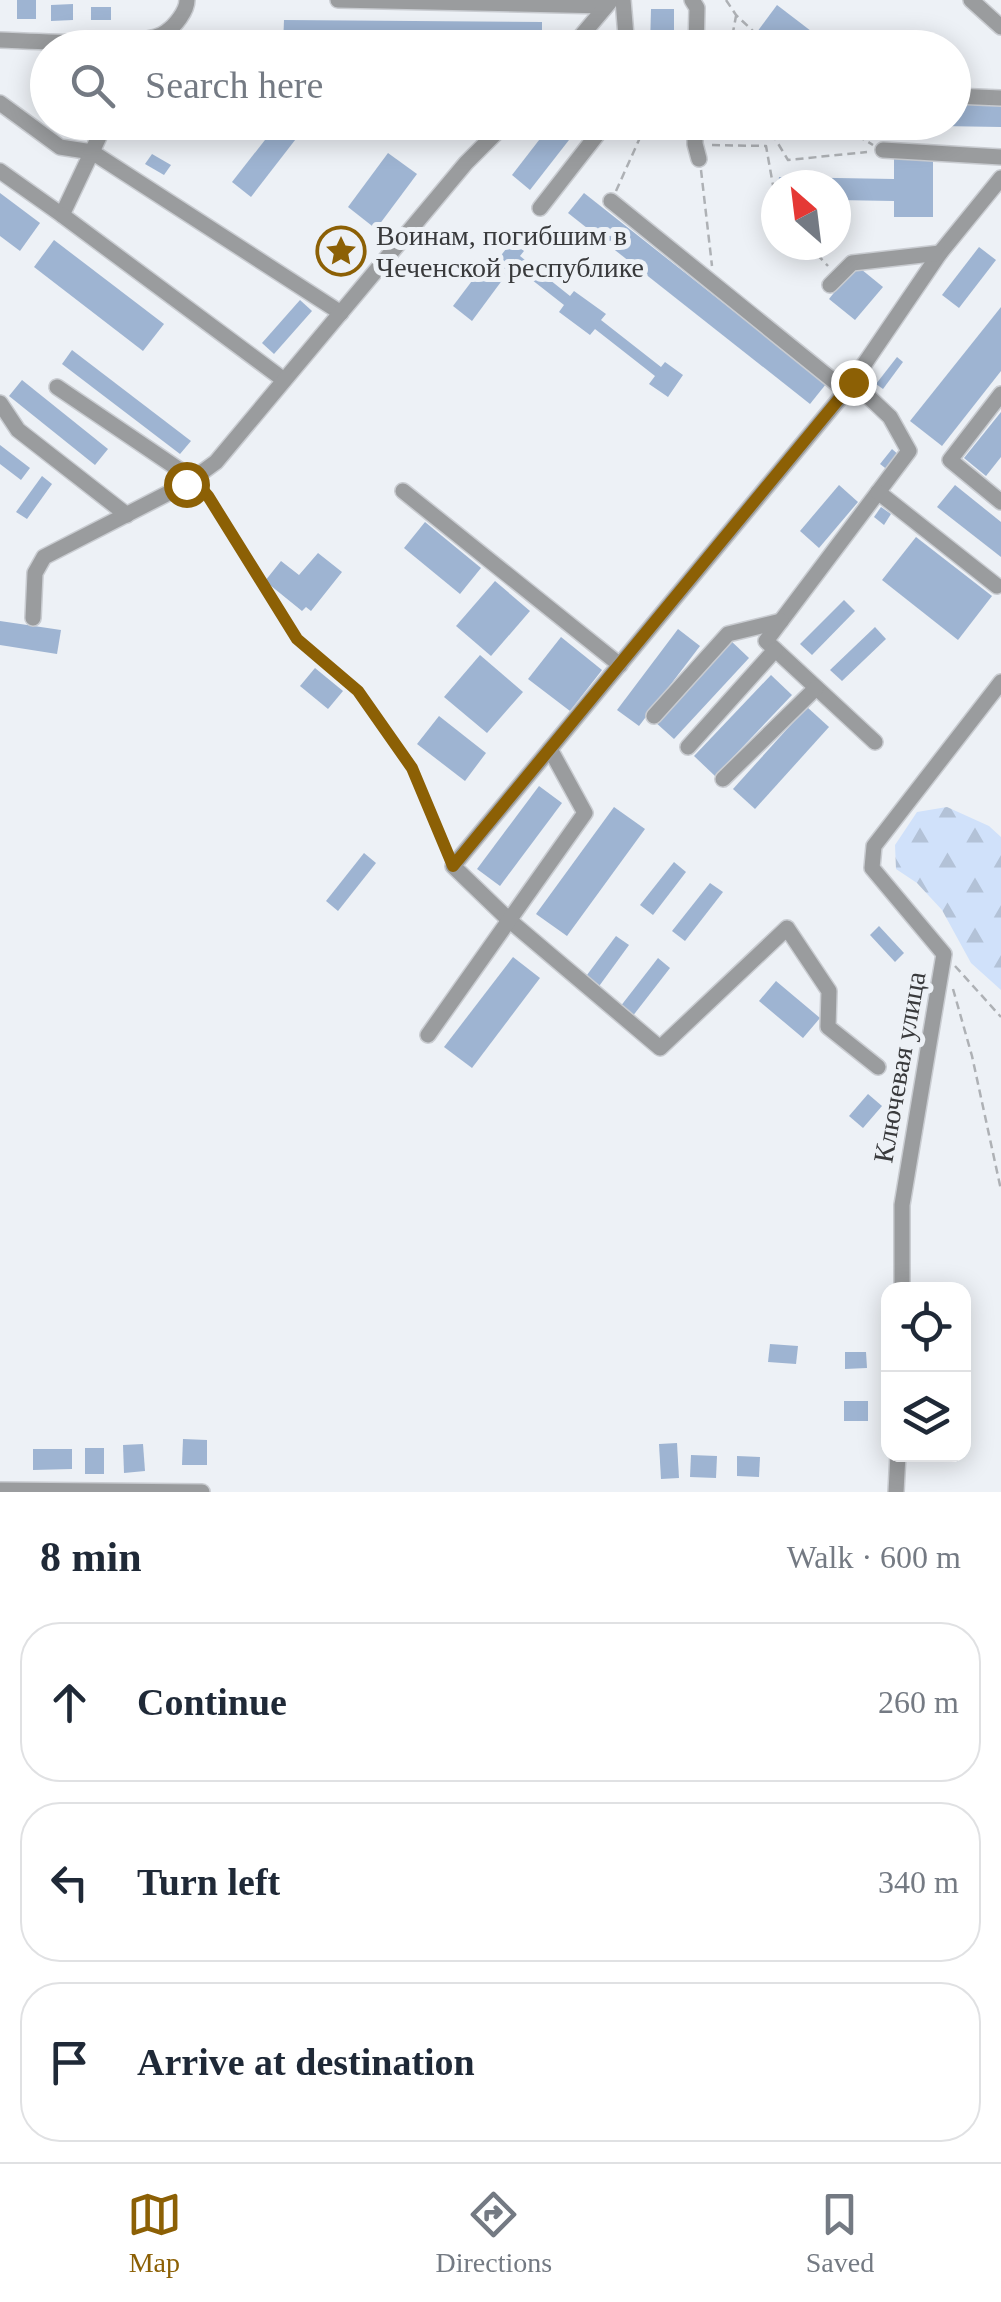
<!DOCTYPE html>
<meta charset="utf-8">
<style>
:root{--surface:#fff;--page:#f6f6f7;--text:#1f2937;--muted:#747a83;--line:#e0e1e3;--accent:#8c6005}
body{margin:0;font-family:Georgia,serif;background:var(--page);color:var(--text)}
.controls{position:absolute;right:30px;bottom:30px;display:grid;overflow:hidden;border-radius:20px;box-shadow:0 5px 25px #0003}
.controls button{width:90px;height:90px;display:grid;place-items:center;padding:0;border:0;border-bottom:2px solid var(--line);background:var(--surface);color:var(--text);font:50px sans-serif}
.compass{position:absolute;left:761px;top:170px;width:90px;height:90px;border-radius:50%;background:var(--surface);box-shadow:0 5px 25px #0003;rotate:332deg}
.stop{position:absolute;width:30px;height:30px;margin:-22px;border:8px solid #8c6005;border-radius:50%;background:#fff}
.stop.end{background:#8c6005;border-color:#fff;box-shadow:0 2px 10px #0008}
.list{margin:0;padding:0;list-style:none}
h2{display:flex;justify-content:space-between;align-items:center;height:130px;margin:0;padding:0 40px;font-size:42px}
h2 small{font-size:32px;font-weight:400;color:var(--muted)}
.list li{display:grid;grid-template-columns:65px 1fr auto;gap:30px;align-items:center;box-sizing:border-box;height:160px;margin:0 20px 20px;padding:0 20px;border:2px solid var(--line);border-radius:40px}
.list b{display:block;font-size:38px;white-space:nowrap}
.list em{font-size:32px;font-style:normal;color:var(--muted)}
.icon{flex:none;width:55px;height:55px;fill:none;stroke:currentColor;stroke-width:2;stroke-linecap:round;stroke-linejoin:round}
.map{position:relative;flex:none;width:1001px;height:1492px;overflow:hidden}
.search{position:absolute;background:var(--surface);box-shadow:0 5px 25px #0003;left:30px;right:30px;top:30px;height:110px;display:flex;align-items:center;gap:25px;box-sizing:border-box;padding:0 35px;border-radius:55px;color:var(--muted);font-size:38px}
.sheet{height:670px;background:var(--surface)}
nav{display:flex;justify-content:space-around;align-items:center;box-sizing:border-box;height:140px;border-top:2px solid var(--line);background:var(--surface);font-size:28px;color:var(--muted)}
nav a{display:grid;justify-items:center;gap:5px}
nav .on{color:var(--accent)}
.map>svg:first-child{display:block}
.forest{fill:url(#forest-firs)}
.building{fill:#9eb4d2}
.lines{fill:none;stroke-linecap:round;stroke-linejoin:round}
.minor-casing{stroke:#c9ccd1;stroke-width:18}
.path{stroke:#aeb1b5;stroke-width:2.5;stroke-dasharray:8 5;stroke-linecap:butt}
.minor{stroke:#9a9c9e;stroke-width:15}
.route{stroke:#8c6005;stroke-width:12}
.labels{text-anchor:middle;stroke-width:10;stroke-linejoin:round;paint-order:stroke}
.poi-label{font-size:28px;fill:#393a3c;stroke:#edf1f6;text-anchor:start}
.street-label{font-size:28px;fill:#393a3c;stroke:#edf1f6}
</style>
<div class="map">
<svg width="1001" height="1492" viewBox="0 0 1001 1492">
<defs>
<pattern id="forest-firs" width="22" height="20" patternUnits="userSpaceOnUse" patternTransform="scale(2.5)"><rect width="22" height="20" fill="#d0e1fa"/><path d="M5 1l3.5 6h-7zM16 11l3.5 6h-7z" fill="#b3c2d7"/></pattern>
</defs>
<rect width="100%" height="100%" fill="#edf1f6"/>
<!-- forest -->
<path class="forest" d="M 947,807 L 989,826 L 1001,837 L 1001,990 L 971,963 L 942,910 L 917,883 L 896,869 L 895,845 L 917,812 Z"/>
<!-- building -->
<g class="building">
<rect x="17" y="0" width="19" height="19"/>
<path d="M 73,4 L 73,20 L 51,21 L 51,5 Z"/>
<path d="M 777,5 L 811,31 L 799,48 L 778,48 L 757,32 Z"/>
<rect x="91" y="7" width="20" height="13"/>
<path d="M 651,9 L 674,9 L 674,48 L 650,48 Z"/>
<path d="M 284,20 L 542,22 L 542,48 L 283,45 Z"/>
<path d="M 39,70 L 48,75 L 48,95 L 30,84 Z"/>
<path d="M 954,104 L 1001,105 L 1001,127 L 940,126 L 940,122 L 954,122 Z"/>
<path d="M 279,122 L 309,122 L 251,197 L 232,182 Z"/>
<path d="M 553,122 L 583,122 L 530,190 L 512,175 Z"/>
<path d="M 650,122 L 673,122 L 673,139 L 650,138 Z"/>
<path d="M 388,153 L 417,174 L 376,229 L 348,207 Z"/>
<path d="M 152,154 L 171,165 L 164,175 L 145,164 Z"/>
<path d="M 894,158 L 933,158 L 933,217 L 894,217 L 894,201 L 836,200 L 836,185 L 778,185 L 779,177 L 894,179 Z"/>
<path d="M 0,193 L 40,223 L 20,251 L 0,236 Z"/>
<path d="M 584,193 L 826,384 L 810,404 L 568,213 Z"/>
<path d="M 54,240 L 164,324 L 143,351 L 34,267 Z"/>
<path d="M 512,241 L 524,251 L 520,256 L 570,296 L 574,291 L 606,314 L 601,320 L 661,367 L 665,362 L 683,375 L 668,397 L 649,384 L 655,376 L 595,329 L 590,335 L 559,312 L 564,305 L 513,265 L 508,271 L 496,262 Z"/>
<path d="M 979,247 L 996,260 L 959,308 L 942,295 Z"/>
<path d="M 487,261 L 506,275 L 472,321 L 453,306 Z"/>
<path d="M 856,265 L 883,287 L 855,320 L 829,299 Z"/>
<path d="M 300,300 L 312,311 L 274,354 L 262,343 Z"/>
<path d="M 1001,307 L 1001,371 L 942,446 L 910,421 Z"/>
<path d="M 72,350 L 191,441 L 180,454 L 62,364 Z"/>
<path d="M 897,357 L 903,362 L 883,389 L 876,384 Z"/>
<path d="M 22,380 L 108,449 L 95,465 L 9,396 Z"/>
<path d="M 1001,412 L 1001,457 L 986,476 L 964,458 Z"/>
<path d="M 0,445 L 30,468 L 21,480 L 0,464 Z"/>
<path d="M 892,449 L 900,456 L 889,471 L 880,464 Z"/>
<path d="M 42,476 L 52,484 L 27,519 L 16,512 Z"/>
<path d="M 839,485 L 858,502 L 819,548 L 800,531 Z"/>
<path d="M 955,485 L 1001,522 L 1001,557 L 937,507 Z"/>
<path d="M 881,507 L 891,514 L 884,525 L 874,517 Z"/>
<path d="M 425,522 L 481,568 L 460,594 L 404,548 Z"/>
<path d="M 916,537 L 992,596 L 958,640 L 882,580 Z"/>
<path d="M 318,553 L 342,572 L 311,611 L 306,607 L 302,611 L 265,581 L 281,561 L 299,575 Z"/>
<path d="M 495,581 L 530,611 L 491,656 L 456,626 Z"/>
<path d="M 844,600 L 855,611 L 812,655 L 800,644 Z"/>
<path d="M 0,621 L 61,630 L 57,654 L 0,645 Z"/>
<path d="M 875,627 L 886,639 L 842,681 L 830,670 Z"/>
<path d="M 678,629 L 700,646 L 639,726 L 617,710 Z"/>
<path d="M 561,637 L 602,670 L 570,711 L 528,679 Z"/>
<path d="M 729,639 L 749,658 L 674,739 L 654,721 Z"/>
<path d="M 480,655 L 523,692 L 487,733 L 444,697 Z"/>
<path d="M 315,668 L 343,691 L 328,709 L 300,686 Z"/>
<path d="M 771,675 L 792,695 L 715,776 L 694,756 Z"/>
<path d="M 807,707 L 829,727 L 755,809 L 733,789 Z"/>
<path d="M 439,716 L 486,753 L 465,781 L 417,744 Z"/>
<path d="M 539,786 L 562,803 L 500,886 L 477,869 Z"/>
<path d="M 614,807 L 645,829 L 567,936 L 536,914 Z"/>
<path d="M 364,853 L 376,863 L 338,911 L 326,901 Z"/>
<path d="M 674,862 L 686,872 L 653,915 L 640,905 Z"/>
<path d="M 710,883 L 723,892 L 685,941 L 672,931 Z"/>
<path d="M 879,926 L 904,953 L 895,962 L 870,935 Z"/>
<path d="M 616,936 L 629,945 L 597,989 L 584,979 Z"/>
<path d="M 513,957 L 540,978 L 472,1068 L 444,1047 Z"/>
<path d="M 658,958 L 670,968 L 632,1017 L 620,1007 Z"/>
<path d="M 776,981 L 820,1018 L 803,1038 L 759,1001 Z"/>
<path d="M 868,1094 L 882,1106 L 863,1128 L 849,1116 Z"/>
<path d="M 770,1344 L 798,1346 L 796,1364 L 768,1362 Z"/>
<path d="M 845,1352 L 866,1352 L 867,1368 L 845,1369 Z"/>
<rect x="844" y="1401" width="24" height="20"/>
<path d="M 183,1439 L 207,1440 L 207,1465 L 182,1465 Z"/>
<path d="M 677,1443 L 679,1478 L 661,1479 L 659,1444 Z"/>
<path d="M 143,1444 L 145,1471 L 124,1473 L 123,1445 Z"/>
<rect x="85" y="1448" width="19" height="26"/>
<path d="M 33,1449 L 72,1449 L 72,1469 L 33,1470 Z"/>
<path d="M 691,1455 L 717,1456 L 716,1478 L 690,1477 Z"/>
<path d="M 737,1456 L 760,1457 L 759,1477 L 737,1476 Z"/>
</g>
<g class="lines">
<!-- minor casing -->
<g class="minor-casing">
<g id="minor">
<path d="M 338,0 L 606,6"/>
<path d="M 623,0 L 627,48"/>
<path d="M 692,0 L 697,8 L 696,48"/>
<path d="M 971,0 L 1001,27"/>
<path d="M 0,40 C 33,41 144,49 166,32 C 175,26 187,11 187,0"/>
<path d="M 571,48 L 609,3"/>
<path d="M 954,96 L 1001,98"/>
<path d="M 0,103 L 60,147 L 92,152 L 341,313"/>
<path d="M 695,122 L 695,144 L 699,159"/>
<path d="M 883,150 L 1001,157"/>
<path d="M 0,171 L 62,215 L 106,122"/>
<path d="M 611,201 L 846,391 L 940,253 L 1001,178"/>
<path d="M 540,208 L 607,122"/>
<path d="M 62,215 L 284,380"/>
<path d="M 830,285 L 852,263 L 940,253"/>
<path d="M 853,382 L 890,417 L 909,451 L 766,641 L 875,742"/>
<path d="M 57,387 L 193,479"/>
<path d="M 1001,394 L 950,460 L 1001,502"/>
<path d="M 0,403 L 18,430 L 127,515"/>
<path d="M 403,491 L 620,665"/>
<path d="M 878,492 L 997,586"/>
<path d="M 33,618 L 35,573 L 44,557 L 186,484 L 216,462 L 466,163 L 507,122"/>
<path d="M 654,716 L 728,634 L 781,621"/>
<path d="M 688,747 L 775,650"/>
<path d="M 550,749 L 453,866 L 509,920 L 660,1048 L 787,928 L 829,991 L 828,1027 L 878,1067"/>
<path d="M 723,779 L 816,688"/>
<path d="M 428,1035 L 585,813 L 550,749 L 846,391"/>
<path d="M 902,1290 L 902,1205 L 944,954 L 872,868 L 874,846 L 1001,682"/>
<path d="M 0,1490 L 202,1492"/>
<path d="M 896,1492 L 898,1454"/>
</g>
</g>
<!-- path -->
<g class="path">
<path d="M 726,0 L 736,15 L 771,48"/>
<path d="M 730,48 L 736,16"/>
<path d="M 765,122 L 788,160 L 867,152"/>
<path d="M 835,122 L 873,145"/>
<path d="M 773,133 L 777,122"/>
<path d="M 712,145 L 766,146 L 776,202"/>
<path d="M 701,170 L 712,266"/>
<path d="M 616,191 L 643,131 L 639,122"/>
<path d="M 808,245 L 828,266"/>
<path d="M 202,489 L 297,639 L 358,691 L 412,768 L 447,851"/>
<path d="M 955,966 L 1001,1017"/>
<path d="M 953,989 L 972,1056 L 1001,1190"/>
</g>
<!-- minor -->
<use href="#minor" class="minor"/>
</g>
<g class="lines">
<!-- route -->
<path class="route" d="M 186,484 L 193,479 L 208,496 L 297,639 L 358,691 L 412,768 L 453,866 L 853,382"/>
</g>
<!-- icons -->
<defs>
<g id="sight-ring" transform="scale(2.5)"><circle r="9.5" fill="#edf1f6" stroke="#8c6005" stroke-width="1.5"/><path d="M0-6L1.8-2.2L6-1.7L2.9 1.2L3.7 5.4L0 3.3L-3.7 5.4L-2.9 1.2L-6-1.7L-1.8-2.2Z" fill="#8c6005"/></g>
</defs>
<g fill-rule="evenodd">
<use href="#sight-ring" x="341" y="251"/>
</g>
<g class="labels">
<!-- poi labels -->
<g class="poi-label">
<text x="376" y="245">Воинам, погибшим в<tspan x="376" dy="32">Чеченской республике</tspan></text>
</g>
<!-- street labels -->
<g class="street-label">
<text transform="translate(899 1067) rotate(-80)" y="10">Ключевая улица</text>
</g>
</g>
</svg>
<div class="controls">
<button><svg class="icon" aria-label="locate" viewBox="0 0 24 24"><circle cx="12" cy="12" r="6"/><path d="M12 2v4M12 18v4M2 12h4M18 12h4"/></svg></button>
<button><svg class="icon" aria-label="layers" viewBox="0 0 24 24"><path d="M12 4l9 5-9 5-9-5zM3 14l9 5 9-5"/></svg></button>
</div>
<svg class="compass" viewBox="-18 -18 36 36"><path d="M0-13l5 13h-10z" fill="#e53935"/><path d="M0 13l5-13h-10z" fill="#747a83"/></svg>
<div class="stop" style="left:186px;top:484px"></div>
<div class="stop end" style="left:853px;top:382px"></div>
<div class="search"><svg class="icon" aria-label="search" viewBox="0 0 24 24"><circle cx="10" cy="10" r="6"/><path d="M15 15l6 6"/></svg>Search here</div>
</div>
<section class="sheet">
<h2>8 min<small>Walk · 600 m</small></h2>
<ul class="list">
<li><svg class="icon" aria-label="ahead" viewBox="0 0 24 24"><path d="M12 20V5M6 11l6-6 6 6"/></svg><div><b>Continue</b></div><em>260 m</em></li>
<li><svg class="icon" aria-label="left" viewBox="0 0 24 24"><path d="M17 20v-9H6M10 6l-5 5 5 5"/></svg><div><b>Turn left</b></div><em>340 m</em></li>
<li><svg class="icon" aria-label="arrive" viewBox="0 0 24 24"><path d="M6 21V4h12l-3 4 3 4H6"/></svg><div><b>Arrive at destination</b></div></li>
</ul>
</section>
<nav>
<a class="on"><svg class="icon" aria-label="map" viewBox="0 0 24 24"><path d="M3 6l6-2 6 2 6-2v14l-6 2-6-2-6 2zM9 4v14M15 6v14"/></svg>Map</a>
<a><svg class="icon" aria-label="directions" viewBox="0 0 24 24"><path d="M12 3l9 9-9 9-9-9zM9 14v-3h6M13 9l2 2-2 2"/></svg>Directions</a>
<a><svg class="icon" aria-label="saved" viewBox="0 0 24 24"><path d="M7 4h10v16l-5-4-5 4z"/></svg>Saved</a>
</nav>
